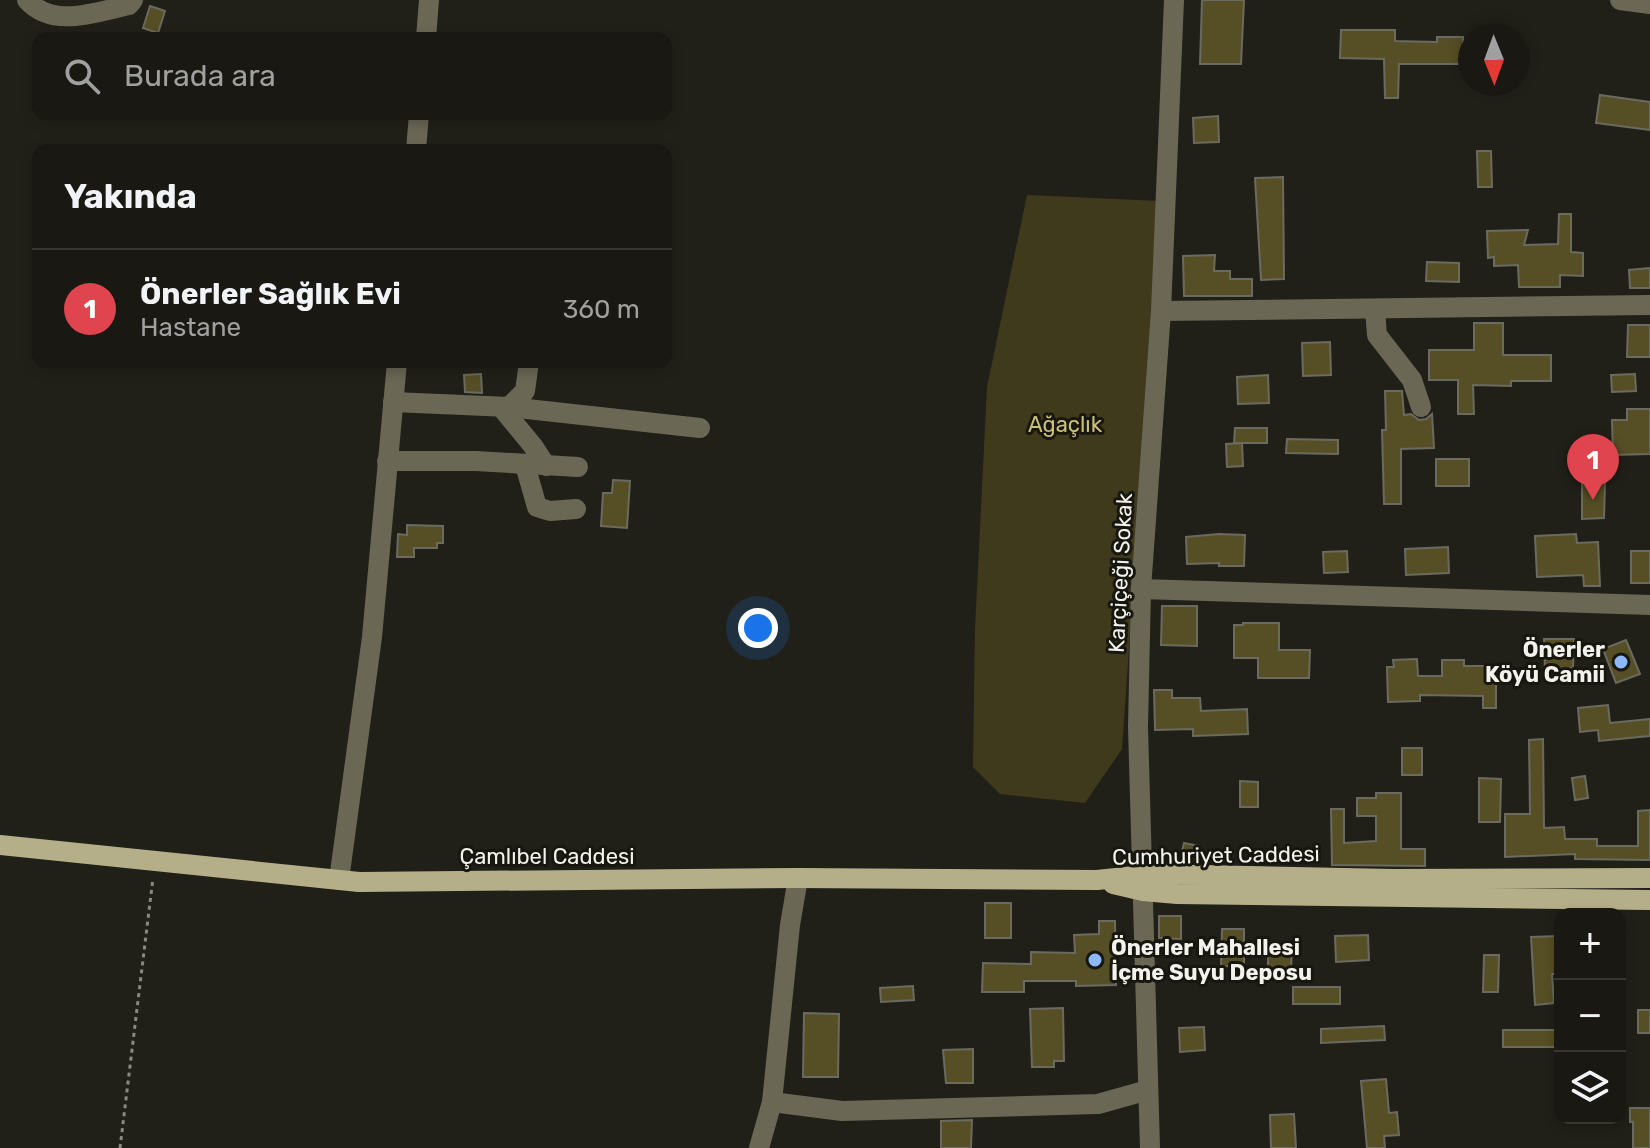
<!DOCTYPE html>
<html lang="tr">
<meta charset="utf-8">
<style>
:root{--surface:#191812;--page:#22211b;--text:#f1f3f6;--muted:#9fa09f;--line:#373732;--accent:#8eb8fd}
body{margin:0;font-family:Rubik,sans-serif;background:var(--page);color:var(--text)}
.controls{position:absolute;right:24px;bottom:24px;display:grid;overflow:hidden;border-radius:16px;box-shadow:0 4px 12px #0003}
.controls button{width:72px;height:72px;display:grid;place-items:center;padding:0;border:0;border-bottom:2px solid var(--line);background:var(--surface);color:var(--text);font:40px sans-serif}
.compass{position:absolute;left:1458px;top:24px;width:72px;height:72px;border-radius:50%;background:var(--surface);box-shadow:0 4px 12px #0003;rotate:179deg}
.you{position:absolute;left:758px;top:628px;width:28px;height:28px;margin:-20px;border:6px solid #fff;border-radius:50%;background:#1a73e8;box-shadow:0 0 0 12px #1a73e833}
.badge{display:grid;place-items:center;width:52px;height:52px;border-radius:50%;background:var(--accent);color:#fff;font-size:26px;font-weight:700}
.pin{position:absolute;translate:-50% -66px;filter:drop-shadow(0 2px 4px #0008)}
.pin::after{content:'';position:absolute;top:42px;width:28px;height:24px;background:inherit;clip-path:polygon(0 0,100% 0,50% 100%)}
.list{margin:0;padding:0;list-style:none}
h2{display:flex;justify-content:space-between;align-items:center;height:104px;margin:0;padding:0 32px;font-size:34px}
h2 small{font-size:26px;font-weight:400;color:var(--muted)}
.list li{display:grid;grid-template-columns:52px 1fr auto;gap:24px;align-items:center;box-sizing:border-box;height:120px;padding:0 32px;border-top:2px solid var(--line)}
.list b{display:block;font-size:30px;white-space:nowrap}
.list p{margin:0;font-size:26px;white-space:nowrap;color:var(--muted)}
.list em{font-size:26px;font-style:normal;color:var(--muted)}
.icon{flex:none;width:44px;height:44px;fill:none;stroke:currentColor;stroke-width:2;stroke-linecap:round;stroke-linejoin:round}
.map{position:relative;flex:none;width:1650px;height:1148px;overflow:hidden}
.search{position:absolute;background:var(--surface);box-shadow:0 4px 12px #0003;left:32px;top:32px;width:640px;height:88px;display:flex;align-items:center;gap:20px;box-sizing:border-box;padding:0 28px;border-radius:16px;color:var(--muted);font-size:30px}
.panel{position:absolute;background:var(--surface);box-shadow:0 4px 12px #0003;left:32px;top:144px;width:640px;height:224px;border-radius:16px}
.map>svg:first-child{display:block}
.green{fill:#3f3a1c}
.building{fill:#564f25;stroke:#6b6a60;stroke-width:2}
.lines{fill:none;stroke-linecap:round;stroke-linejoin:round}
.path{stroke:#898881;stroke-width:3;stroke-dasharray:4 4;stroke-linecap:butt}
.minor{stroke:#6a6755;stroke-width:20}
.major{stroke:#b5af89;stroke-width:20}
.poi-dot{fill:#8eb8fd;stroke:#18170f;stroke-width:3}
.labels{text-anchor:middle;stroke-width:6;stroke-linejoin:round;paint-order:stroke}
.park-label{font-size:22px;fill:#cbc07a;stroke:#18170f}
.street-label{font-size:22px;fill:#f3f2ed;stroke:#18170f}
.poi-label{font-size:22px;font-weight:bold;fill:#f3f2ed;stroke:#18170f;text-anchor:end}
</style>
<div class="map">
<svg width="1650" height="1148" viewBox="0 0 1650 1148">
<rect width="100%" height="100%" fill="#212018"/>
<!-- green -->
<path class="green" d="M 1027,195 L 1160,201 L 1122,749 L 1085,803 L 1000,794 L 973,767 L 975,629 L 987,387 Z"/>
<!-- building -->
<g class="building">
<path d="M 1202,0 L 1244,0 L 1241,64 L 1200,64 Z"/>
<path d="M 150,6 L 165,11 L 158,33 L 143,28 Z"/>
<path d="M 1341,30 L 1395,30 L 1395,41 L 1437,42 L 1437,37 L 1463,37 L 1463,64 L 1399,64 L 1398,98 L 1385,98 L 1384,59 L 1340,58 Z"/>
<path d="M 1600,95 L 1650,102 L 1650,130 L 1596,123 Z"/>
<path d="M 1218,116 L 1219,142 L 1194,143 L 1193,118 Z"/>
<path d="M 1477,151 L 1491,151 L 1492,187 L 1478,187 Z"/>
<path d="M 1283,177 L 1284,279 L 1261,280 L 1255,178 Z"/>
<path d="M 1559,214 L 1571,214 L 1571,252 L 1583,253 L 1583,276 L 1560,275 L 1560,287 L 1519,287 L 1518,265 L 1494,266 L 1494,257 L 1488,258 L 1487,231 L 1528,230 L 1524,245 L 1558,244 Z"/>
<path d="M 1215,255 L 1214,271 L 1230,271 L 1230,279 L 1252,279 L 1252,296 L 1184,296 L 1183,256 Z"/>
<path d="M 1427,262 L 1459,263 L 1459,282 L 1426,281 Z"/>
<path d="M 1650,268 L 1650,288 L 1630,288 L 1629,270 Z"/>
<path d="M 1474,323 L 1503,323 L 1503,355 L 1551,355 L 1551,381 L 1511,381 L 1511,386 L 1473,385 L 1474,414 L 1458,414 L 1458,380 L 1429,380 L 1429,350 L 1474,350 Z"/>
<path d="M 1628,325 L 1650,325 L 1650,357 L 1627,357 Z"/>
<path d="M 1330,342 L 1331,375 L 1303,376 L 1302,343 Z"/>
<path d="M 481,374 L 482,393 L 465,392 L 464,375 Z"/>
<path d="M 1635,374 L 1636,391 L 1612,392 L 1611,375 Z"/>
<path d="M 1268,375 L 1269,403 L 1238,404 L 1237,377 Z"/>
<path d="M 1385,391 L 1402,391 L 1404,415 L 1411,414 L 1419,420 L 1426,419 L 1432,414 L 1434,448 L 1401,449 L 1401,504 L 1384,504 L 1382,430 L 1386,430 Z"/>
<path d="M 1627,409 L 1650,409 L 1650,454 L 1613,455 L 1612,420 L 1627,420 Z"/>
<path d="M 1235,428 L 1267,428 L 1267,443 L 1234,443 Z"/>
<path d="M 1287,439 L 1338,440 L 1338,454 L 1286,453 Z"/>
<path d="M 1242,443 L 1243,466 L 1227,467 L 1226,444 Z"/>
<rect x="1436" y="459" width="33" height="27"/>
<path d="M 613,480 L 630,481 L 627,528 L 601,526 L 603,493 L 612,493 Z"/>
<path d="M 1582,482 L 1605,482 L 1604,518 L 1582,519 Z"/>
<path d="M 407,525 L 443,526 L 443,543 L 437,543 L 437,548 L 414,548 L 414,557 L 397,557 L 398,534 L 407,535 Z"/>
<path d="M 1219,534 L 1245,535 L 1244,566 L 1219,566 L 1219,563 L 1187,564 L 1186,537 Z"/>
<path d="M 1576,534 L 1577,543 L 1598,542 L 1600,586 L 1584,586 L 1583,575 L 1537,577 L 1535,536 Z"/>
<path d="M 1448,547 L 1449,573 L 1406,575 L 1405,549 Z"/>
<path d="M 1347,551 L 1348,572 L 1324,573 L 1323,552 Z"/>
<rect x="1631" y="551" width="19" height="32"/>
<path d="M 1162,606 L 1197,606 L 1197,646 L 1161,645 Z"/>
<path d="M 1243,623 L 1279,623 L 1279,650 L 1310,650 L 1309,678 L 1258,678 L 1258,658 L 1234,658 L 1234,625 L 1243,625 Z"/>
<path d="M 1544,639 L 1574,639 L 1573,668 L 1570,668 L 1570,671 L 1545,671 Z"/>
<path d="M 1626,640 L 1640,674 L 1616,683 L 1603,649 Z"/>
<path d="M 1417,659 L 1418,676 L 1442,676 L 1442,660 L 1464,660 L 1464,666 L 1496,666 L 1496,708 L 1483,708 L 1483,696 L 1420,695 L 1420,701 L 1388,702 L 1387,667 L 1394,667 L 1393,660 Z"/>
<path d="M 1154,690 L 1172,690 L 1172,698 L 1200,698 L 1201,711 L 1247,709 L 1248,734 L 1193,736 L 1193,729 L 1155,730 Z"/>
<path d="M 1608,705 L 1610,723 L 1650,719 L 1650,736 L 1599,741 L 1598,730 L 1580,732 L 1578,708 Z"/>
<path d="M 1543,739 L 1544,828 L 1564,827 L 1565,839 L 1597,839 L 1597,846 L 1638,846 L 1638,811 L 1650,810 L 1650,860 L 1575,859 L 1575,854 L 1505,857 L 1505,814 L 1530,814 L 1529,740 Z"/>
<rect x="1402" y="748" width="20" height="27"/>
<path d="M 1585,776 L 1588,798 L 1575,800 L 1572,778 Z"/>
<path d="M 1479,778 L 1501,779 L 1500,822 L 1479,822 Z"/>
<path d="M 1240,781 L 1258,782 L 1258,807 L 1240,807 Z"/>
<path d="M 1376,793 L 1401,793 L 1401,849 L 1425,849 L 1425,866 L 1332,865 L 1331,809 L 1344,809 L 1344,843 L 1376,841 L 1376,816 L 1357,816 L 1357,798 L 1376,798 Z"/>
<path d="M 1184,843 L 1199,846 L 1195,860 L 1181,856 Z"/>
<rect x="985" y="903" width="26" height="35"/>
<path d="M 1159,916 L 1181,916 L 1181,939 L 1159,938 Z"/>
<path d="M 1099,921 L 1115,921 L 1116,985 L 1076,986 L 1076,981 L 1024,981 L 1024,992 L 982,992 L 983,963 L 1031,964 L 1031,952 L 1075,953 L 1074,935 L 1099,934 Z"/>
<path d="M 1222,929 L 1244,929 L 1244,967 L 1221,966 Z"/>
<path d="M 1368,935 L 1369,960 L 1336,962 L 1335,936 Z"/>
<path d="M 1560,936 L 1560,974 L 1552,974 L 1554,1003 L 1535,1005 L 1531,937 Z"/>
<path d="M 1268,946 L 1292,946 L 1291,971 L 1268,971 Z"/>
<path d="M 1484,955 L 1499,955 L 1498,992 L 1483,992 Z"/>
<path d="M 913,986 L 914,1000 L 881,1002 L 880,988 Z"/>
<rect x="1293" y="987" width="47" height="17"/>
<path d="M 1063,1008 L 1064,1061 L 1054,1061 L 1054,1067 L 1032,1067 L 1030,1009 Z"/>
<rect x="1638" y="1010" width="12" height="23"/>
<path d="M 804,1013 L 839,1014 L 838,1077 L 803,1077 Z"/>
<path d="M 1384,1026 L 1385,1040 L 1321,1043 L 1321,1029 Z"/>
<path d="M 1204,1027 L 1205,1050 L 1180,1052 L 1179,1028 Z"/>
<rect x="1503" y="1030" width="57" height="17"/>
<path d="M 973,1049 L 973,1083 L 946,1083 L 943,1050 Z"/>
<path d="M 1386,1079 L 1389,1113 L 1397,1112 L 1399,1135 L 1384,1136 L 1385,1148 L 1367,1148 L 1361,1081 Z"/>
<path d="M 1630,1108 L 1650,1108 L 1650,1148 L 1633,1148 L 1633,1122 L 1630,1122 Z"/>
<path d="M 1294,1114 L 1296,1148 L 1271,1148 L 1270,1115 Z"/>
<path d="M 972,1120 L 971,1148 L 941,1148 L 941,1121 Z"/>
</g>
<g class="lines">
<!-- path -->
<path class="path" d="M 120,1148 L 153,878"/>
<!-- minor -->
<g class="minor">
<path d="M 27,0 C 53,29 96,12 129,5 L 133,0"/>
<path d="M 1620,0 L 1650,4"/>
<path d="M 426,38 L 429,0"/>
<path d="M 416,150 L 419,114"/>
<path d="M 1375,309 L 1377,335 L 1412,380 L 1421,407"/>
<path d="M 1161,311 L 1650,305"/>
<path d="M 393,402 L 509,407 L 700,428"/>
<path d="M 501,407 L 533,446 L 546,466"/>
<path d="M 509,407 L 525,391 L 529,362"/>
<path d="M 387,461 L 476,461 L 578,467"/>
<path d="M 525,465 L 537,507 L 550,511 L 576,509"/>
<path d="M 1141,589 L 1650,605"/>
<path d="M 339,880 L 372,637 L 397,362"/>
<path d="M 772,1102 L 842,1111 L 1098,1104 L 1148,1090"/>
<path d="M 759,1148 L 772,1102 L 790,925 L 798,878"/>
<path d="M 1150,1148 L 1138,727 L 1141,589 L 1161,311 L 1174,0"/>
</g>
<!-- major -->
<g class="major">
<path d="M 0,845 L 359,882 L 798,878 L 1097,880 L 1154,874 L 1393,879 L 1650,878"/>
<path d="M 1113,884 L 1143,891 L 1177,894 L 1650,900"/>
</g>
</g>
<!-- markers -->
<g class="poi-dot">
<circle cx="1621" cy="662" r="8"/>
<circle cx="1095" cy="960" r="8"/>
</g>
<g class="labels">
<!-- park labels -->
<g class="park-label">
<text x="1065" y="432">Ağaçlık</text>
</g>
<!-- street labels -->
<g class="street-label">
<text transform="translate(1120 573) rotate(-87)" y="8">Karçiçeği Sokak</text>
<text transform="translate(1216 855) rotate(-1)" y="8">Cumhuriyet Caddesi</text>
<text x="547" y="864">Çamlıbel Caddesi</text>
</g>
<!-- poi labels -->
<g class="poi-label">
<text x="1605" y="657">Önerler<tspan x="1605" dy="25">Köyü Camii</tspan></text>
<text x="1111" y="955" text-anchor="start">Önerler Mahallesi<tspan x="1111" dy="25">İçme Suyu Deposu</tspan></text>
</g>
</g>
</svg>
<div class="controls">
<button>+</button>
<button>−</button>
<button><svg class="icon" aria-label="layers" viewBox="0 0 24 24"><path d="M12 4l9 5-9 5-9-5zM3 14l9 5 9-5"/></svg></button>
</div>
<svg class="compass" viewBox="-18 -18 36 36"><path d="M0-13l5 13h-10z" fill="#e53935"/><path d="M0 13l5-13h-10z" fill="#9fa09f"/></svg>
<div class="you"></div>
<div class="pin badge" style="left:1593px;top:500px;background:#e0444e">1</div>
<div class="search"><svg class="icon" aria-label="search" viewBox="0 0 24 24"><circle cx="10" cy="10" r="6"/><path d="M15 15l6 6"/></svg>Burada ara</div>
<section class="panel">
<h2>Yakında<small></small></h2>
<ul class="list">
<li><span class="badge" style="background:#e0444e">1</span><div><b>Önerler Sağlık Evi</b><p>Hastane</p></div><em>360 m</em></li>
</ul>
</section>
</div>
